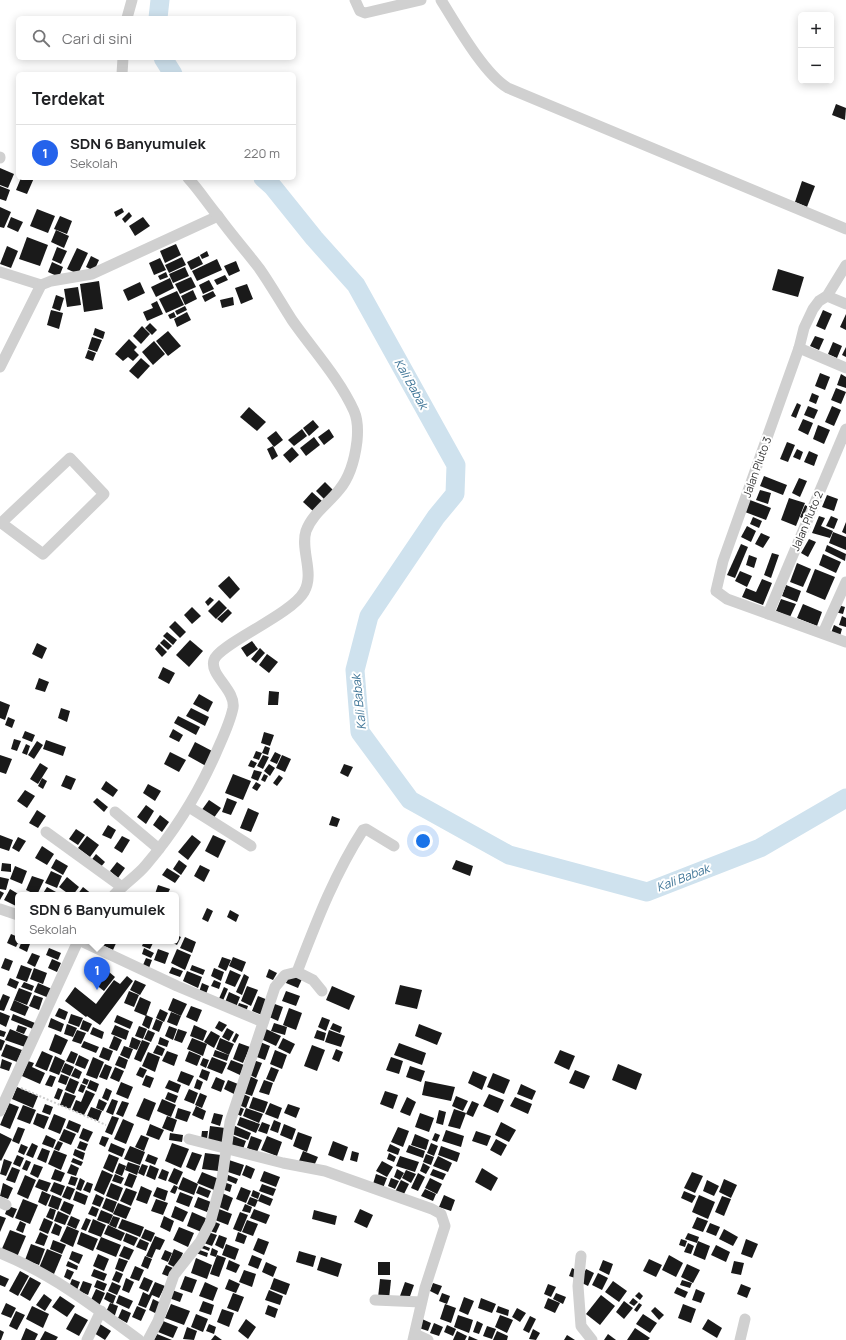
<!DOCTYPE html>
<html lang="id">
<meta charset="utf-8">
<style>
:root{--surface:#fff;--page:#f6f6f6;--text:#202124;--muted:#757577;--line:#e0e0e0;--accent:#2563eb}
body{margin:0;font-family:Manrope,sans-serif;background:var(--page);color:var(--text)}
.controls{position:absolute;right:12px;top:12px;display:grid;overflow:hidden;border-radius:6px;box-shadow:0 2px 10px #0003}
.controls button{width:36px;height:36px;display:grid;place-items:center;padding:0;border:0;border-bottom:1px solid var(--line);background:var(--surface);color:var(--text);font:20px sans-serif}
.you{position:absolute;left:423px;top:841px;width:14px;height:14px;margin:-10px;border:3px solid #fff;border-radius:50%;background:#1a73e8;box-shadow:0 0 0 6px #1a73e833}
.badge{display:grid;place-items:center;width:26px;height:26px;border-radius:50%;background:var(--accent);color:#fff;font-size:13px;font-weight:700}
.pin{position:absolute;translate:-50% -33px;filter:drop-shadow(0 1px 2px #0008)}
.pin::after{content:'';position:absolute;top:21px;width:14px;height:12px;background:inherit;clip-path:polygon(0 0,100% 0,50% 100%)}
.popup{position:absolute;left:15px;top:892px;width:164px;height:52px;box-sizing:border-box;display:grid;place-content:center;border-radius:6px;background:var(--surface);filter:drop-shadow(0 1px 3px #0005);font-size:13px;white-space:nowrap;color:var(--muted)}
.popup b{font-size:15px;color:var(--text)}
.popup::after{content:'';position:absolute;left:50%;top:100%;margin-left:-8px;border:8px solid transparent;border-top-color:var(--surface)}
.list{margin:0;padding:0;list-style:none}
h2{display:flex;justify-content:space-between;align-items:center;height:52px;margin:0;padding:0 16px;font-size:17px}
h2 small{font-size:13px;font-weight:400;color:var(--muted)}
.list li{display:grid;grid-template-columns:26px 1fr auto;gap:12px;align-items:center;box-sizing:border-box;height:56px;padding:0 16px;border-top:1px solid var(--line)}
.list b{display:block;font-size:15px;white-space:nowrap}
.list p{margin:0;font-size:13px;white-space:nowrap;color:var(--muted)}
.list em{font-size:13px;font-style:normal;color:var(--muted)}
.icon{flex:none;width:22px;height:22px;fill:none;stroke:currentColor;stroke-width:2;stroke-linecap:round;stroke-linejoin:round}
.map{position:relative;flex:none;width:846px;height:1340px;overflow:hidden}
.search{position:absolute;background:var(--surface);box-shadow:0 2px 10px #0003;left:16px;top:16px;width:280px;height:44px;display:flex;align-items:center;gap:10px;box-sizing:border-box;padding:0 14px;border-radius:6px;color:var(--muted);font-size:15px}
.panel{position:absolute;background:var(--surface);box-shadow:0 2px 10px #0003;left:16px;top:72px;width:280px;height:108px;border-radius:6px}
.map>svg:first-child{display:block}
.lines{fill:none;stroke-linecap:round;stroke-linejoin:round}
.river{stroke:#cfe2ee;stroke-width:19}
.building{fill:#1a1a1a}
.path{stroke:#cdcdcd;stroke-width:2;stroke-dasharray:2 2;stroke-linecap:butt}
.minor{stroke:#d0d0d0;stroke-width:11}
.labels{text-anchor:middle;stroke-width:4;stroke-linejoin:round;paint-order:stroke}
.street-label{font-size:11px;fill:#333;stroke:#fff}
.water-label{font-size:12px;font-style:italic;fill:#3f7597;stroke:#fff}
</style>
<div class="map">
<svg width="846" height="1340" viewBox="0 0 846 1340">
<rect width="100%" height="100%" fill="#fff"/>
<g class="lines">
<!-- river -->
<g class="river">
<path d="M 158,18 L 160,0"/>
<path d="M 163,58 L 173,74"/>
<path d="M 263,178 L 273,187 L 314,238 L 356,285 L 456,465 L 455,494 L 436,517 L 369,616 L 355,670 L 360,732 L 410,800 L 509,855 L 647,892 L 760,848 L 846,798"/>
</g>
</g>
<!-- building -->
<g class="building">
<path d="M 836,104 L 846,108 L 845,120 L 832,115 Z"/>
<path d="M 0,168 L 14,174 L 8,188 L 0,185 Z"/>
<path d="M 21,178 L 34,178 L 27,194 L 16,190 Z"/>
<path d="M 802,181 L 815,186 L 807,207 L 795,202 Z"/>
<path d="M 0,186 L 10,190 L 6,201 L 0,199 Z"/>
<path d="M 0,207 L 11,212 L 4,228 L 0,227 Z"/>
<path d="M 122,208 L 124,212 L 116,217 L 114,212 Z"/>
<path d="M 37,209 L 55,216 L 48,233 L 30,226 Z"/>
<path d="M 129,212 L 132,216 L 125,223 L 122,219 Z"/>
<path d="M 60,216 L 72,221 L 67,234 L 54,229 Z"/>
<path d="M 11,217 L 23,222 L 18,232 L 7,227 Z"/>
<path d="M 143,217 L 150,226 L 135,236 L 129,226 Z"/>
<path d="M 56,230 L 69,236 L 64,248 L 51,242 Z"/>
<path d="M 27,237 L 48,245 L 40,266 L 19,259 Z"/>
<path d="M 176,244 L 181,255 L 165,263 L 160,251 Z"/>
<path d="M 7,246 L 18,251 L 11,268 L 0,264 Z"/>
<path d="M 57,247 L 67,251 L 61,264 L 52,260 Z"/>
<path d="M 77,248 L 88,253 L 78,274 L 67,269 Z"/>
<path d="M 207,251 L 209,256 L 202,259 L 200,255 Z"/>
<path d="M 91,256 L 99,260 L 94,271 L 86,267 Z"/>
<path d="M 199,256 L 203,264 L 191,270 L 187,262 Z"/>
<path d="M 182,257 L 186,265 L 169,273 L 165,265 Z"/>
<path d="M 160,258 L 166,270 L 154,275 L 149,263 Z"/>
<path d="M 217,259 L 222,270 L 197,281 L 192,271 Z"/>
<path d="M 236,261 L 240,271 L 229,276 L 224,266 Z"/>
<path d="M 52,262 L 63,267 L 59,277 L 48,272 Z"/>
<path d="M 185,267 L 189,276 L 173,283 L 169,274 Z"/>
<path d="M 778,269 L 804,277 L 798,297 L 772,290 Z"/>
<path d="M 166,272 L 168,277 L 160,280 L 158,276 Z"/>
<path d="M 225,275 L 228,280 L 217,285 L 214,280 Z"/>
<path d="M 191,277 L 196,287 L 180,294 L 175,284 Z"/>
<path d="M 170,278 L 174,288 L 156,297 L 151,287 Z"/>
<path d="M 209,280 L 214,289 L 203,294 L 199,285 Z"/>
<path d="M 99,281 L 103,309 L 84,312 L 80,284 Z"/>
<path d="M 140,282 L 145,293 L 128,301 L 123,290 Z"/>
<path d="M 247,284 L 253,299 L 241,304 L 235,288 Z"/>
<path d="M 78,287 L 81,305 L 67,307 L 64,289 Z"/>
<path d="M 193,290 L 197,299 L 185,305 L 181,296 Z"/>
<path d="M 177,291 L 184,305 L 166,313 L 159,299 Z"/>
<path d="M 213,291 L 216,296 L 205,302 L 202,296 Z"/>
<path d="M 56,295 L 64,298 L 60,311 L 52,308 Z"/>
<path d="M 233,297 L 234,305 L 222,308 L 220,300 Z"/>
<path d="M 157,301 L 163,314 L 147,321 L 143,312 L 153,308 L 151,304 Z"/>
<path d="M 185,306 L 187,310 L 177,315 L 175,311 Z"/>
<path d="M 51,310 L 63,313 L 59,329 L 47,325 Z"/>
<path d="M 823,310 L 832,314 L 825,330 L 816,326 Z"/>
<path d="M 174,312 L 176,317 L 170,319 L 168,315 Z"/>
<path d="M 187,312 L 191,320 L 177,327 L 174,319 Z"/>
<path d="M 846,314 L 846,330 L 840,327 Z"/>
<path d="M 150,323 L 157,330 L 152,335 L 145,328 Z"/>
<path d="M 142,326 L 150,334 L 141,344 L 133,336 Z"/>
<path d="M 95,328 L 105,332 L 103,339 L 93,335 Z"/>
<path d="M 168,331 L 181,346 L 168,356 L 156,341 Z"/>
<path d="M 815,336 L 824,339 L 819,350 L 810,346 Z"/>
<path d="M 92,337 L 102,340 L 97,352 L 88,349 Z"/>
<path d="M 129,339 L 137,347 L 134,350 L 139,355 L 133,361 L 128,357 L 123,361 L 115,354 Z"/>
<path d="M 154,341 L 165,354 L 153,365 L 142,352 Z"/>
<path d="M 833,342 L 842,346 L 837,358 L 828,354 Z"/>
<path d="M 846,347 L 846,357 L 842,355 Z"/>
<path d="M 88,350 L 96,353 L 93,361 L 85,358 Z"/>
<path d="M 141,358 L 150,366 L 138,379 L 129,371 Z"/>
<path d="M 820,373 L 830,377 L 825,390 L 815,386 Z"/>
<path d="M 841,374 L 846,377 L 846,388 L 837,385 Z"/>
<path d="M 836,388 L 846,392 L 841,404 L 831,400 Z"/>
<path d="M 812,393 L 819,396 L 816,404 L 809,401 Z"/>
<path d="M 797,403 L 801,405 L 796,418 L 791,416 Z"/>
<path d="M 808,406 L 818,410 L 814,419 L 804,415 Z"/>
<path d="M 832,406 L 841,410 L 834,426 L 825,422 Z"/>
<path d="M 249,407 L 266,422 L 257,431 L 240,417 Z"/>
<path d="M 803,419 L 813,423 L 808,435 L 798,430 Z"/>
<path d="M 313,420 L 319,427 L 309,436 L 303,428 Z"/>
<path d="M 818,425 L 830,430 L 824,444 L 813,439 Z"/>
<path d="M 302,429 L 307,436 L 294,446 L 288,440 Z"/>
<path d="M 329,429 L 334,437 L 324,445 L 318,437 Z"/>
<path d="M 276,431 L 283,440 L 274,447 L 267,438 Z"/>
<path d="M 314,437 L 320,445 L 306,456 L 300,448 Z"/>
<path d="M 787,442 L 795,445 L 788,462 L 780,459 Z"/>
<path d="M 273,446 L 278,456 L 272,460 L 267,449 Z"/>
<path d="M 292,447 L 299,455 L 290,463 L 283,455 Z"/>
<path d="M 797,449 L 803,452 L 800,460 L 793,457 Z"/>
<path d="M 809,451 L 818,455 L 814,466 L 804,462 Z"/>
<path d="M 764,476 L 787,485 L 783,495 L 760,486 Z"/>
<path d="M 799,478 L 807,481 L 800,497 L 792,493 Z"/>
<path d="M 325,482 L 334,491 L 325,500 L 316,491 Z"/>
<path d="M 760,490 L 771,493 L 768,504 L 756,500 Z"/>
<path d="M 312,492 L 322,501 L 314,512 L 303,502 Z"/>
<path d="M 827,495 L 838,499 L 834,511 L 822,507 Z"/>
<path d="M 789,498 L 805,503 L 796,526 L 781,520 Z"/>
<path d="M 750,500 L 771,508 L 766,520 L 745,512 Z"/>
<path d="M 805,505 L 812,509 L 806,521 L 800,517 Z"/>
<path d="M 819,516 L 825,518 L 821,526 L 833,531 L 830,538 L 812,533 Z"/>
<path d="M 831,516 L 838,519 L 834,529 L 826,526 Z"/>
<path d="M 753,517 L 762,521 L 759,528 L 750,524 Z"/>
<path d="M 846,522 L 846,534 L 842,532 Z"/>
<path d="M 747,526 L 756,531 L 751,542 L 741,537 Z"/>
<path d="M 833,532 L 846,537 L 846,550 L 829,543 Z"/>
<path d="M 761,533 L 770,537 L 763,548 L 755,544 Z"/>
<path d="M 809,539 L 816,542 L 808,557 L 801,553 Z"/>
<path d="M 741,544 L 748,547 L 735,578 L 727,575 Z"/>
<path d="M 827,545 L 846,554 L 845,561 L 825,551 Z"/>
<path d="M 772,553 L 779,555 L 771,578 L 764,575 Z"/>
<path d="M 823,554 L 841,562 L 836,573 L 819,565 Z"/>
<path d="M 749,555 L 757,558 L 754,568 L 746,565 Z"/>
<path d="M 797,563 L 811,569 L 803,587 L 790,582 Z"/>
<path d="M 815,569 L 835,577 L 825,600 L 806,592 Z"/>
<path d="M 740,571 L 752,576 L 747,587 L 735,581 Z"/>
<path d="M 229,576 L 240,589 L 230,599 L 218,586 Z"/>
<path d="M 762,579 L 772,583 L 763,605 L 742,597 L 746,588 L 756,592 Z"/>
<path d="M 786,585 L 801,591 L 797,602 L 782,596 Z"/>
<path d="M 210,597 L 214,600 L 208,606 L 205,602 Z"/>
<path d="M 781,599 L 796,604 L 790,617 L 776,611 Z"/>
<path d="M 219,600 L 227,608 L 216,619 L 208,611 Z"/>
<path d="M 803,604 L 822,612 L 817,626 L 797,618 Z"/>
<path d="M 838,605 L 845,607 L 843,614 L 835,612 Z"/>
<path d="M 192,607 L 201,616 L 192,624 L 184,615 Z"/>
<path d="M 228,609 L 232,613 L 222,623 L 217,619 Z"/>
<path d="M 842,616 L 846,618 L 846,627 L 839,625 Z"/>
<path d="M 175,621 L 186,632 L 180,638 L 169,627 Z"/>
<path d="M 834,625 L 842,629 L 840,636 L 831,633 Z"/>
<path d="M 167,632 L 177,640 L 173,645 L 163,636 Z"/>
<path d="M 164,639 L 172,646 L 168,650 L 160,643 Z"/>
<path d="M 190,640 L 203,651 L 189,667 L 176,655 Z"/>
<path d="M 252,641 L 258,649 L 247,657 L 241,648 Z"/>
<path d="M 37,643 L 47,648 L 42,659 L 32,654 Z"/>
<path d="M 159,644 L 167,652 L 162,657 L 155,649 Z"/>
<path d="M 260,648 L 265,653 L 256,663 L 251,659 Z"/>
<path d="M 267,654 L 278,662 L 269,673 L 259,665 Z"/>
<path d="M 163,667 L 175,673 L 169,684 L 158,678 Z"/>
<path d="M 39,678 L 49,682 L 45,692 L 35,689 Z"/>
<path d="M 269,691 L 279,692 L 278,705 L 268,705 Z"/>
<path d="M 199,694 L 213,702 L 208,712 L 193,704 Z"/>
<path d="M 0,701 L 10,705 L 5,720 L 0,718 Z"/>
<path d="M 61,708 L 70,711 L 67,722 L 58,718 Z"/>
<path d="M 191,708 L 209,717 L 205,726 L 186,716 Z"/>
<path d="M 178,716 L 200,727 L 196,735 L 174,723 Z"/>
<path d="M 8,717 L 15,720 L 12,728 L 5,725 Z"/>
<path d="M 173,729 L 183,735 L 179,742 L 169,737 Z"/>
<path d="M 25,731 L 35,735 L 32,742 L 22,738 Z"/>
<path d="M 264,732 L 274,735 L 270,746 L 261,743 Z"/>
<path d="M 14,739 L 21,741 L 17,751 L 11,749 Z"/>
<path d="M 46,740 L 66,747 L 63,756 L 43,749 Z"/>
<path d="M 37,741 L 43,745 L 34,759 L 28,755 Z"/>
<path d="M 195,742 L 214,752 L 206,766 L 188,756 Z"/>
<path d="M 26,744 L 30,746 L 27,755 L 22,753 Z"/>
<path d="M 265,746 L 270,748 L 268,755 L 262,753 Z"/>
<path d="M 256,751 L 262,753 L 259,760 L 253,758 Z"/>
<path d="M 170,752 L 186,760 L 179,772 L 164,764 Z"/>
<path d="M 275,752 L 281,755 L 277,764 L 270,761 Z"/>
<path d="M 0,755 L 12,759 L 6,774 L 0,772 Z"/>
<path d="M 263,755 L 269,757 L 263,769 L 257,766 Z"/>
<path d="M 282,755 L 291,759 L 285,772 L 276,768 Z"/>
<path d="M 251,760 L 257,763 L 254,768 L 248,766 Z"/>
<path d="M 40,763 L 48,768 L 38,784 L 30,779 Z"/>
<path d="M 269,764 L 275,768 L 270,776 L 264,771 Z"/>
<path d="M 344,764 L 353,767 L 348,777 L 340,773 Z"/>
<path d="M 254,770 L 262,772 L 258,781 L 251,778 Z"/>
<path d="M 233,774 L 251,781 L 243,800 L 225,793 Z"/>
<path d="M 264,774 L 268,776 L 265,782 L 261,780 Z"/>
<path d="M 66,775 L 76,779 L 71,790 L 61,786 Z"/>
<path d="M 279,775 L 283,778 L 277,786 L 273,783 Z"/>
<path d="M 42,778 L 47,781 L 43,789 L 38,786 Z"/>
<path d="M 106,781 L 118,790 L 113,797 L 101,789 Z"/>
<path d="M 256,782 L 261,785 L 257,791 L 252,788 Z"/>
<path d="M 148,784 L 161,791 L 155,801 L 143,793 Z"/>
<path d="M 25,790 L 35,796 L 27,808 L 17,801 Z"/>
<path d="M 97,798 L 108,807 L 104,812 L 93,802 Z"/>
<path d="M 227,798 L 237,802 L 231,815 L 222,812 Z"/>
<path d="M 209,800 L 221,808 L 213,819 L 201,811 Z"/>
<path d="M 146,805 L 154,811 L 146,824 L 137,817 Z"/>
<path d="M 248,808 L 259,813 L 251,832 L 240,828 Z"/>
<path d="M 37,810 L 46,816 L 38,828 L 29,823 Z"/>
<path d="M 160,815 L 169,822 L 162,832 L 153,825 Z"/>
<path d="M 332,816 L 340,819 L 337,827 L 329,825 Z"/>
<path d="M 108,825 L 116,830 L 111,839 L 102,835 Z"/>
<path d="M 76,829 L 85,835 L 78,845 L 69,839 Z"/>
<path d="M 0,835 L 13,840 L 9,851 L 0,848 Z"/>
<path d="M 192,835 L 201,842 L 188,860 L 178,852 Z"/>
<path d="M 213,835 L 226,841 L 218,858 L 205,851 Z"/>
<path d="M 87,836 L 99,845 L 90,857 L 78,848 Z"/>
<path d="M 122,836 L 130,840 L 122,853 L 114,848 Z"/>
<path d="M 18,837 L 26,841 L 19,852 L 12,848 Z"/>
<path d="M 42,846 L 54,854 L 47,865 L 35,858 Z"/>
<path d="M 96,854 L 105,862 L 99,869 L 90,862 Z"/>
<path d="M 56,859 L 68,866 L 63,875 L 51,868 Z"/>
<path d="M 179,860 L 187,866 L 181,875 L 173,869 Z"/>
<path d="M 456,860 L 473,866 L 470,876 L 452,869 Z"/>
<path d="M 117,862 L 125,868 L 118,878 L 110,871 Z"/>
<path d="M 2,863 L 11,864 L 11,872 L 1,871 Z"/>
<path d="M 200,865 L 210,870 L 204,882 L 194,876 Z"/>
<path d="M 15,866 L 27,871 L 22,884 L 10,879 Z"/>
<path d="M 167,868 L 180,876 L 175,883 L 162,875 Z"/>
<path d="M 51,871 L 62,876 L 57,888 L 45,883 Z"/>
<path d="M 32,876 L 44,880 L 37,895 L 26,890 Z"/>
<path d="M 0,877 L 9,879 L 6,890 L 0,889 Z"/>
<path d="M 67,877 L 79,887 L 73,895 L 70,895 L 59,887 Z"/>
<path d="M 158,885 L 170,889 L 167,895 L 155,894 Z"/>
<path d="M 47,887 L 56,892 L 55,895 L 42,895 Z"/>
<path d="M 83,887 L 93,895 L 77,895 Z"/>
<path d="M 10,889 L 20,895 L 18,895 L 16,906 L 4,900 Z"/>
<path d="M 0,891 L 4,893 L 0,900 Z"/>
<path d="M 207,908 L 213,911 L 208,922 L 202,919 Z"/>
<path d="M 230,910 L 239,915 L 236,922 L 227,917 Z"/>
<path d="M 11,934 L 18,937 L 19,941 L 16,947 L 7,943 Z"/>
<path d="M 176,935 L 181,937 L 177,945 L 169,941 L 176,941 Z"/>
<path d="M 185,937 L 196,942 L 192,953 L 180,948 Z"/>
<path d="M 22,941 L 31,941 L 27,952 L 19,948 Z"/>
<path d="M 102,941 L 117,941 L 113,950 L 100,944 Z"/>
<path d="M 144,941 L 154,941 L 150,949 L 142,946 Z"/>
<path d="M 49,948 L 61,953 L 58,960 L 46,955 Z"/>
<path d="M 144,948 L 154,953 L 151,958 L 142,954 Z"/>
<path d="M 158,949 L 169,953 L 165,964 L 154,960 Z"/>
<path d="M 177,949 L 191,955 L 185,970 L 171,963 Z"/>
<path d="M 32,953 L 40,956 L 35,967 L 27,963 Z"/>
<path d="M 222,957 L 231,960 L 226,971 L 218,967 Z"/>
<path d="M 233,957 L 246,962 L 242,972 L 229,966 Z"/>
<path d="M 5,958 L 13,961 L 9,971 L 1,968 Z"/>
<path d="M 146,958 L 152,960 L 149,968 L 143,965 Z"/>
<path d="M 52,959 L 61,963 L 57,972 L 48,968 Z"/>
<path d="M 21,965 L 32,969 L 27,982 L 16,978 Z"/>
<path d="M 192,965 L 205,970 L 203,975 L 190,970 Z"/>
<path d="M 102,966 L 115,977 L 104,991 L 91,981 Z"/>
<path d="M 172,967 L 183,971 L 180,977 L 169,973 Z"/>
<path d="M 34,968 L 47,973 L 43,984 L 30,979 Z"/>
<path d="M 214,968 L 224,972 L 221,981 L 211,976 Z"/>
<path d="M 269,969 L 277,973 L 273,980 L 266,977 Z"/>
<path d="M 230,970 L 241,975 L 235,987 L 225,983 Z"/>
<path d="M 187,971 L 202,977 L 198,988 L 183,981 Z"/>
<path d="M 244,974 L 249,977 L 242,995 L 236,992 Z"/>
<path d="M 289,974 L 302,979 L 298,988 L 286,983 Z"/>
<path d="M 127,976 L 133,981 L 100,1025 L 87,1016 L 86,1017 L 65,1001 L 75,987 L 96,1004 L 114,980 L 120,984 Z"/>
<path d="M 10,978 L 19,982 L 16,989 L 7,985 Z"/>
<path d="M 135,980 L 146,985 L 140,995 L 130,990 Z"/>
<path d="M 214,980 L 221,983 L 219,989 L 211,986 Z"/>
<path d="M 24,982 L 34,986 L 32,991 L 21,987 Z"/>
<path d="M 38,983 L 52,989 L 49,998 L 34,992 Z"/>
<path d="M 202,983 L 209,986 L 206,994 L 199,992 Z"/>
<path d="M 400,985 L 422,990 L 417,1009 L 395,1004 Z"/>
<path d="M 247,986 L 258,990 L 251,1006 L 241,1001 Z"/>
<path d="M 332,986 L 355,996 L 349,1010 L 326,1000 Z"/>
<path d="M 224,987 L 228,989 L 222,1003 L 218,1001 Z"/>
<path d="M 19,988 L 32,993 L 27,1005 L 14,1000 Z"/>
<path d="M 129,991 L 139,995 L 134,1007 L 124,1003 Z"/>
<path d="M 286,991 L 300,996 L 296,1006 L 282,1001 Z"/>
<path d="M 229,992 L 240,997 L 235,1010 L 224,1005 Z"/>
<path d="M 3,994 L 10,997 L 4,1011 L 0,1010 L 0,1001 Z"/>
<path d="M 34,995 L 43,998 L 39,1010 L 29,1006 Z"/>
<path d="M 258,996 L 268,1000 L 262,1015 L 252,1011 Z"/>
<path d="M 140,997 L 151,1002 L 146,1016 L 134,1011 Z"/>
<path d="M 173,998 L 187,1004 L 181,1016 L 168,1010 Z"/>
<path d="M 14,1000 L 29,1007 L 25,1016 L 10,1010 Z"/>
<path d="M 239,1003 L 248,1006 L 246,1012 L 237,1008 Z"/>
<path d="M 272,1003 L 283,1007 L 278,1021 L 267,1016 Z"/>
<path d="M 191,1006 L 202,1010 L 197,1022 L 186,1017 Z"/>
<path d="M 59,1008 L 68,1012 L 65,1020 L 55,1016 Z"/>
<path d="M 289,1008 L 302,1013 L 296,1030 L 283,1025 Z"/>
<path d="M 160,1009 L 168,1013 L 164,1022 L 156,1018 Z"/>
<path d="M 0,1012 L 10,1016 L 6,1027 L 0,1024 Z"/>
<path d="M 171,1012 L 181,1016 L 177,1026 L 167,1022 Z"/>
<path d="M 13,1014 L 35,1023 L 33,1029 L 11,1020 Z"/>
<path d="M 71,1014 L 83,1018 L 79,1027 L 68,1023 Z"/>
<path d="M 117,1015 L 133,1022 L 130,1029 L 114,1022 Z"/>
<path d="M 146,1015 L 153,1018 L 149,1029 L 142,1025 Z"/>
<path d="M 322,1017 L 330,1020 L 326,1031 L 318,1027 Z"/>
<path d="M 51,1018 L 64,1024 L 61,1032 L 48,1027 Z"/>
<path d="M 156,1019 L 163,1022 L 159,1032 L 152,1029 Z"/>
<path d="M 83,1020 L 92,1024 L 88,1032 L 80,1029 Z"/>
<path d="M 219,1021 L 227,1025 L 222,1032 L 215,1028 Z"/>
<path d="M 274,1023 L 287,1027 L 285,1035 L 271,1031 Z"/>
<path d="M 333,1023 L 342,1027 L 340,1033 L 330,1029 Z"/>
<path d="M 67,1024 L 77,1028 L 73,1037 L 64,1034 Z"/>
<path d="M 419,1024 L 442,1033 L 437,1045 L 415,1036 Z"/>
<path d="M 18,1025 L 27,1028 L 24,1034 L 16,1031 Z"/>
<path d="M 115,1025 L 129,1031 L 126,1040 L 111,1034 Z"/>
<path d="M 194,1025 L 207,1031 L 203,1041 L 190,1036 Z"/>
<path d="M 139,1026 L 147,1029 L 143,1039 L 135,1036 Z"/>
<path d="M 169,1026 L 177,1029 L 173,1040 L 165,1036 Z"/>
<path d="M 93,1027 L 104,1032 L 102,1039 L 90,1034 Z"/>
<path d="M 227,1028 L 234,1032 L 229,1041 L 222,1037 Z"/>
<path d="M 10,1029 L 29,1037 L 25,1047 L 5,1040 Z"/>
<path d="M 178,1029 L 187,1032 L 182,1043 L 174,1040 Z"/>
<path d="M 266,1029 L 281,1036 L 276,1046 L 261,1039 Z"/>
<path d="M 0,1030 L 6,1032 L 4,1037 L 0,1036 Z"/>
<path d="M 77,1030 L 86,1033 L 81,1044 L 72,1041 Z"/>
<path d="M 148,1030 L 155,1033 L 151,1042 L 144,1039 Z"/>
<path d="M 317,1030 L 326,1033 L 324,1041 L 314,1038 Z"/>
<path d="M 329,1030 L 345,1036 L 341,1047 L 325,1042 Z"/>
<path d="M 211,1031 L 220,1036 L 214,1048 L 204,1042 Z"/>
<path d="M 236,1033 L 239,1035 L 235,1043 L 232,1041 Z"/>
<path d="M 55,1034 L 68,1040 L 61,1055 L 49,1050 Z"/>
<path d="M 114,1036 L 122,1040 L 117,1051 L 109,1048 Z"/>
<path d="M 132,1037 L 141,1041 L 137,1050 L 129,1047 Z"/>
<path d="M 160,1037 L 169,1041 L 167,1047 L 158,1044 Z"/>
<path d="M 192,1038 L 207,1044 L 203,1056 L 187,1049 Z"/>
<path d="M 220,1038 L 234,1044 L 229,1055 L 216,1049 Z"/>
<path d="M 283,1038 L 295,1044 L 290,1054 L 278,1048 Z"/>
<path d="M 0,1039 L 5,1041 L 1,1051 L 0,1050 Z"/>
<path d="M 142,1040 L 150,1043 L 141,1062 L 134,1059 Z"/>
<path d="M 84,1041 L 99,1047 L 96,1053 L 81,1047 Z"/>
<path d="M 260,1042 L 270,1046 L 265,1060 L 254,1056 Z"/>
<path d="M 239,1043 L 250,1047 L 243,1063 L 233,1059 Z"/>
<path d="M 399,1043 L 426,1053 L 422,1065 L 394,1055 Z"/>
<path d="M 6,1044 L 22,1050 L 17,1062 L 1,1056 Z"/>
<path d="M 157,1045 L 165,1049 L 162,1056 L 153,1053 Z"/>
<path d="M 312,1045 L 325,1050 L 317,1071 L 304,1066 Z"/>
<path d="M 124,1046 L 133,1049 L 129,1059 L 120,1055 Z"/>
<path d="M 103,1047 L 113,1051 L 109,1061 L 99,1057 Z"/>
<path d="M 336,1049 L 343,1052 L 339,1062 L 332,1059 Z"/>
<path d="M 215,1050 L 229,1055 L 227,1061 L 213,1056 Z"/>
<path d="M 275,1050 L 287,1055 L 282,1069 L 270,1064 Z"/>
<path d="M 560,1050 L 575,1056 L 569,1070 L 554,1063 Z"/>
<path d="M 42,1051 L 53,1056 L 47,1071 L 35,1066 Z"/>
<path d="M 71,1051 L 78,1054 L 74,1064 L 66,1061 Z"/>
<path d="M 167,1051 L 178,1055 L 174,1066 L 162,1061 Z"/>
<path d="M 189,1051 L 201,1056 L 197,1066 L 185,1061 Z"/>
<path d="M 148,1052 L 160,1057 L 155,1072 L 142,1066 Z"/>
<path d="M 79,1055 L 89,1060 L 85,1069 L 75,1065 Z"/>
<path d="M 55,1056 L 65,1061 L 59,1075 L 49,1071 Z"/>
<path d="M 119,1056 L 128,1060 L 125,1069 L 115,1065 Z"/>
<path d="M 93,1057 L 104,1062 L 97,1079 L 86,1075 Z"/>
<path d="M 212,1057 L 227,1063 L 222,1074 L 207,1068 Z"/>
<path d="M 391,1057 L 403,1061 L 399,1074 L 386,1070 Z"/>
<path d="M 203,1058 L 209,1060 L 206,1068 L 200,1065 Z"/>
<path d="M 2,1059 L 12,1063 L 9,1071 L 0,1068 Z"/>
<path d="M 231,1060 L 244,1065 L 240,1075 L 227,1069 Z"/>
<path d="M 253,1060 L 262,1063 L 256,1078 L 248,1074 Z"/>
<path d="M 28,1061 L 34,1063 L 32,1067 L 45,1073 L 40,1084 L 22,1076 Z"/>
<path d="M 65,1063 L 74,1067 L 70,1076 L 61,1072 Z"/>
<path d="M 105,1064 L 112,1067 L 107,1080 L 99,1077 Z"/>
<path d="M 618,1064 L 642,1074 L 636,1090 L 612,1080 Z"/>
<path d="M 410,1066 L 425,1071 L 421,1082 L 406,1077 Z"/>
<path d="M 115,1067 L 124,1071 L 119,1082 L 110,1078 Z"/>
<path d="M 140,1067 L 147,1070 L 143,1078 L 136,1075 Z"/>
<path d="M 271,1067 L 279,1070 L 274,1082 L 266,1079 Z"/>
<path d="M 75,1068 L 82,1072 L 79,1079 L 71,1076 Z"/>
<path d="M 202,1069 L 210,1072 L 207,1081 L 199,1077 Z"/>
<path d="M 575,1070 L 590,1076 L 584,1089 L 569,1083 Z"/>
<path d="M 181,1071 L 194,1076 L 189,1086 L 177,1081 Z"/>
<path d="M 473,1071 L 487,1077 L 482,1090 L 468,1083 Z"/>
<path d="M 493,1073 L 510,1080 L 504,1094 L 487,1087 Z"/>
<path d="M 61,1074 L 69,1077 L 66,1085 L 58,1082 Z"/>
<path d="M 50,1075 L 56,1077 L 52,1087 L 45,1085 Z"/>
<path d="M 146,1075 L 154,1078 L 150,1088 L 142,1085 Z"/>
<path d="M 247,1075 L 258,1080 L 252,1096 L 240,1092 Z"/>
<path d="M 216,1077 L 225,1081 L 221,1092 L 211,1088 Z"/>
<path d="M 70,1078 L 79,1082 L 74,1094 L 65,1090 Z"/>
<path d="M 84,1078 L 89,1080 L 87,1085 L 82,1083 Z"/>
<path d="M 197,1079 L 203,1082 L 200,1090 L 194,1088 Z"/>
<path d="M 90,1080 L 99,1084 L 96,1092 L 87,1088 Z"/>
<path d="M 169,1080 L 181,1085 L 178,1093 L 165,1088 Z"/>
<path d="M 228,1080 L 238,1084 L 234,1094 L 224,1089 Z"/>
<path d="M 264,1080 L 273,1083 L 269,1095 L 259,1092 Z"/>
<path d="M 425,1081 L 455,1087 L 451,1101 L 422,1095 Z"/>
<path d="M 121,1082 L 133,1087 L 128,1099 L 116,1094 Z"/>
<path d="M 81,1084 L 86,1086 L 83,1093 L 78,1091 Z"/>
<path d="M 521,1084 L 536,1091 L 532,1100 L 517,1094 Z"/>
<path d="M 17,1087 L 38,1096 L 33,1108 L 12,1099 Z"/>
<path d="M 58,1088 L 63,1090 L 59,1100 L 54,1098 Z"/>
<path d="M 106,1088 L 112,1091 L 108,1101 L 102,1098 Z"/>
<path d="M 189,1089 L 198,1093 L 194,1104 L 184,1100 Z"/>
<path d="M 86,1090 L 95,1094 L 84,1115 L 72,1110 L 76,1100 L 81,1102 Z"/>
<path d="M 385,1091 L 398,1095 L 393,1109 L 380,1104 Z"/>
<path d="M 65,1092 L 76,1096 L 70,1109 L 60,1105 Z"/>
<path d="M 168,1092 L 178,1096 L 175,1103 L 165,1099 Z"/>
<path d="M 200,1093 L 207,1096 L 202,1108 L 195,1105 Z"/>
<path d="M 241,1093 L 250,1097 L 246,1108 L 236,1104 Z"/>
<path d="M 489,1094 L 504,1100 L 498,1113 L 483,1106 Z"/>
<path d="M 456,1096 L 468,1101 L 463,1111 L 452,1106 Z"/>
<path d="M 253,1097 L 268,1102 L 264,1113 L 249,1108 Z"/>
<path d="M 407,1097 L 416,1102 L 410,1116 L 400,1112 Z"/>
<path d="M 515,1097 L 532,1104 L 528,1114 L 510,1106 Z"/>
<path d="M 144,1098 L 156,1103 L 149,1121 L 136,1116 Z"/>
<path d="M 99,1099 L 107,1103 L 103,1111 L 96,1108 Z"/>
<path d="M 112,1099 L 118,1101 L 113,1115 L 106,1112 Z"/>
<path d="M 162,1099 L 176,1105 L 171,1117 L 157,1111 Z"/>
<path d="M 122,1101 L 129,1103 L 123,1117 L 116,1114 Z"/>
<path d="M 472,1101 L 479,1104 L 473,1117 L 466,1114 Z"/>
<path d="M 9,1103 L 19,1107 L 10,1129 L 0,1125 Z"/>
<path d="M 270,1103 L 282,1108 L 278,1119 L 265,1114 Z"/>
<path d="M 45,1104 L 53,1107 L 50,1115 L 42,1112 Z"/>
<path d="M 288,1104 L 300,1108 L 296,1118 L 284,1113 Z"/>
<path d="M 23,1105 L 36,1110 L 30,1124 L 17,1119 Z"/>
<path d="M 196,1106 L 206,1111 L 203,1120 L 192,1115 Z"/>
<path d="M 237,1106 L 244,1109 L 241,1116 L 234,1113 Z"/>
<path d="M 91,1107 L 102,1111 L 98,1121 L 87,1116 Z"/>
<path d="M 178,1108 L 191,1112 L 187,1122 L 175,1118 Z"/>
<path d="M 246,1108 L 263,1114 L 259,1123 L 243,1116 Z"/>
<path d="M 454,1109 L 466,1113 L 460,1129 L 448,1126 Z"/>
<path d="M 439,1110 L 446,1112 L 443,1125 L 436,1123 Z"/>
<path d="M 37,1113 L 49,1117 L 44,1129 L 33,1124 Z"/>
<path d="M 214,1113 L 223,1115 L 220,1126 L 211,1123 Z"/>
<path d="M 420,1113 L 434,1118 L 429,1132 L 415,1127 Z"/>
<path d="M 54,1114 L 66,1119 L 60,1134 L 48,1129 Z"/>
<path d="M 112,1116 L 119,1118 L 112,1135 L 105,1132 Z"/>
<path d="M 167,1116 L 177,1120 L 173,1132 L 162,1128 Z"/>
<path d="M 240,1117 L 260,1124 L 256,1133 L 237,1125 Z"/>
<path d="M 123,1119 L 134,1124 L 126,1144 L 114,1139 Z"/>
<path d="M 69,1120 L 81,1125 L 78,1133 L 66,1128 Z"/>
<path d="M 274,1120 L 281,1123 L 278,1133 L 270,1130 Z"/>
<path d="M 262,1122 L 270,1125 L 267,1134 L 258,1131 Z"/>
<path d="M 501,1122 L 516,1130 L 509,1142 L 495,1135 Z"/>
<path d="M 150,1124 L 164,1130 L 159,1140 L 146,1135 Z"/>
<path d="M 284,1124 L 296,1129 L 292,1140 L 280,1135 Z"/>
<path d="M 210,1126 L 225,1128 L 223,1143 L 208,1141 Z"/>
<path d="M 235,1126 L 251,1133 L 248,1140 L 232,1134 Z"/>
<path d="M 18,1127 L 25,1129 L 19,1144 L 12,1141 Z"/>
<path d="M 398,1127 L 409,1131 L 403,1147 L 391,1142 Z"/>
<path d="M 83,1128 L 93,1132 L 88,1142 L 79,1138 Z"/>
<path d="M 64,1129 L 76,1134 L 71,1145 L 59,1140 Z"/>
<path d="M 446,1130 L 464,1136 L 461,1147 L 442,1141 Z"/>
<path d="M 202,1131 L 208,1131 L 207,1139 L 201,1139 Z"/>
<path d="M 476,1131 L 491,1136 L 487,1146 L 472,1141 Z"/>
<path d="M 298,1132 L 312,1137 L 307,1152 L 293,1146 Z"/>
<path d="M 0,1133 L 12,1139 L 1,1161 L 0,1160 Z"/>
<path d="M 170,1133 L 183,1135 L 182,1142 L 169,1140 Z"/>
<path d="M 435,1133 L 440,1135 L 437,1142 L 432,1140 Z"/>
<path d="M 415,1134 L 429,1140 L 426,1150 L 411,1145 Z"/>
<path d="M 46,1135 L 56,1140 L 53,1148 L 42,1144 Z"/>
<path d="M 141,1135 L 149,1138 L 144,1151 L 135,1147 Z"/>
<path d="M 231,1135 L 246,1141 L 243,1149 L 228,1144 Z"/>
<path d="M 102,1136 L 109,1138 L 105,1147 L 99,1144 Z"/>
<path d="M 251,1136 L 262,1140 L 257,1152 L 247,1148 Z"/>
<path d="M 267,1136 L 282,1142 L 277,1156 L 261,1150 Z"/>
<path d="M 496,1139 L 507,1145 L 501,1156 L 490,1150 Z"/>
<path d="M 58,1141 L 63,1143 L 59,1151 L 54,1149 Z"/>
<path d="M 80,1141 L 88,1144 L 85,1151 L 77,1148 Z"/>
<path d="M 333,1141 L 348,1147 L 343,1161 L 328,1155 Z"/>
<path d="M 32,1143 L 38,1146 L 33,1158 L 26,1155 Z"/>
<path d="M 111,1143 L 125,1149 L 122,1157 L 108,1151 Z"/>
<path d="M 172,1143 L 189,1149 L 181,1168 L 165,1161 Z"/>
<path d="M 431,1143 L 438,1146 L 434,1156 L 427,1153 Z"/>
<path d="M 21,1144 L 28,1147 L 24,1155 L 18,1152 Z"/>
<path d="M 390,1144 L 400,1149 L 398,1155 L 387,1151 Z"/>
<path d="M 409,1145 L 425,1151 L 423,1158 L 406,1152 Z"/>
<path d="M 130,1146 L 145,1152 L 140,1165 L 124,1159 Z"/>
<path d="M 441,1146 L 460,1153 L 457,1162 L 438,1155 Z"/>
<path d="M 42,1148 L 50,1151 L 46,1163 L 37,1159 Z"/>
<path d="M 75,1149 L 85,1153 L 83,1160 L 73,1155 Z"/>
<path d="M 54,1150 L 67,1155 L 61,1170 L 48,1164 Z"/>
<path d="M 303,1151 L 318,1157 L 314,1166 L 299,1161 Z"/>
<path d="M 352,1151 L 359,1153 L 357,1162 L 350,1160 Z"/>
<path d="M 192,1152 L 202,1155 L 195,1171 L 186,1167 Z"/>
<path d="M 205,1153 L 221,1155 L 218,1171 L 202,1169 Z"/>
<path d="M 389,1153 L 396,1157 L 394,1162 L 387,1159 Z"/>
<path d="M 109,1154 L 119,1158 L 113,1173 L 103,1168 Z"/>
<path d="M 148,1154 L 158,1158 L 155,1165 L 145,1161 Z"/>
<path d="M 426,1154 L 434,1157 L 431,1165 L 423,1162 Z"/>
<path d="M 17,1155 L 24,1158 L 20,1167 L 13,1164 Z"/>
<path d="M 400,1156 L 419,1162 L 415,1172 L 396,1166 Z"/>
<path d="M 438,1156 L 452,1163 L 448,1172 L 433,1166 Z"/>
<path d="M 73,1158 L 83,1162 L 81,1166 L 71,1162 Z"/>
<path d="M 4,1159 L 12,1162 L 6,1176 L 0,1174 Z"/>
<path d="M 26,1160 L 31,1162 L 27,1171 L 22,1169 Z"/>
<path d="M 229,1160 L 244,1165 L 240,1176 L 225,1171 Z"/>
<path d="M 382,1161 L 393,1167 L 387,1177 L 376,1171 Z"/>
<path d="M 128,1162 L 140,1166 L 137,1175 L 125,1170 Z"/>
<path d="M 119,1163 L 126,1166 L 122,1176 L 115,1173 Z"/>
<path d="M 423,1163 L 430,1167 L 426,1174 L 420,1171 Z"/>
<path d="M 34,1164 L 43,1167 L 38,1178 L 30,1174 Z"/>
<path d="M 71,1164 L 79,1168 L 76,1176 L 67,1173 Z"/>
<path d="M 142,1164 L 148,1166 L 144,1176 L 138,1173 Z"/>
<path d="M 150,1165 L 159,1169 L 155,1180 L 146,1176 Z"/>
<path d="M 246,1165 L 255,1169 L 251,1179 L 242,1175 Z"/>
<path d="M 12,1167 L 20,1170 L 15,1183 L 6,1180 Z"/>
<path d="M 174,1168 L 183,1172 L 177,1185 L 168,1181 Z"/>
<path d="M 482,1168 L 498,1178 L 491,1191 L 475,1182 Z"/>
<path d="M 55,1169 L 65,1173 L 61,1182 L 51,1179 Z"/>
<path d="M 162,1169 L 169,1172 L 166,1181 L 158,1178 Z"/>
<path d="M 397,1169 L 404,1173 L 400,1180 L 394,1177 Z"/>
<path d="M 433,1169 L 446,1174 L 443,1180 L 430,1175 Z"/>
<path d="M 102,1170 L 113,1175 L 104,1195 L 94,1190 Z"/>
<path d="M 406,1170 L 416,1174 L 411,1183 L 402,1178 Z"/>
<path d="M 264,1171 L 280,1177 L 276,1187 L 260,1181 Z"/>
<path d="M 202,1172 L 219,1179 L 214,1190 L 197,1183 Z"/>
<path d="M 692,1172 L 703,1176 L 695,1193 L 684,1188 Z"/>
<path d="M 129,1173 L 137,1176 L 132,1188 L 124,1185 Z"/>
<path d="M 418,1173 L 425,1177 L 418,1191 L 411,1188 Z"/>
<path d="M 115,1174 L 124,1178 L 121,1184 L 112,1181 Z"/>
<path d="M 376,1174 L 387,1178 L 383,1188 L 373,1184 Z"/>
<path d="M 25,1175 L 36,1180 L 28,1199 L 17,1194 Z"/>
<path d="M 228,1175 L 238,1179 L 236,1184 L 226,1180 Z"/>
<path d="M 71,1176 L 78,1178 L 75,1186 L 68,1184 Z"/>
<path d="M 183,1177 L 198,1184 L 194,1195 L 178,1189 Z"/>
<path d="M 80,1178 L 85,1181 L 81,1191 L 76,1189 Z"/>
<path d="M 391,1178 L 399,1181 L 395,1189 L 388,1186 Z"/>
<path d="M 430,1178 L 442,1184 L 437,1194 L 425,1188 Z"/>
<path d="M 39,1179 L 51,1183 L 47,1192 L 35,1187 Z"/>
<path d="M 724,1179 L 737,1185 L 731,1198 L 719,1192 Z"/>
<path d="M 401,1180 L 409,1184 L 403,1196 L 395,1192 Z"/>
<path d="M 707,1180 L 719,1186 L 714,1196 L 703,1191 Z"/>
<path d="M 54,1182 L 65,1186 L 61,1196 L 50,1191 Z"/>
<path d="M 87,1182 L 93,1184 L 90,1193 L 83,1190 Z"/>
<path d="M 224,1182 L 232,1185 L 230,1192 L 222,1189 Z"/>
<path d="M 3,1183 L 13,1188 L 8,1199 L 0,1196 Z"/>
<path d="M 111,1183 L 123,1188 L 118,1201 L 106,1196 Z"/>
<path d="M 262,1184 L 276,1189 L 273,1196 L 259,1191 Z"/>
<path d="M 174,1185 L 178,1187 L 175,1194 L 170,1192 Z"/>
<path d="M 67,1186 L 75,1189 L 70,1200 L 62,1197 Z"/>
<path d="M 141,1186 L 152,1191 L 147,1204 L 136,1200 Z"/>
<path d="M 199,1186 L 211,1191 L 208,1198 L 196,1193 Z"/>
<path d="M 157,1187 L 168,1191 L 165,1201 L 153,1196 Z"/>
<path d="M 241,1187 L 251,1191 L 246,1203 L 236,1199 Z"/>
<path d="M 126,1188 L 137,1192 L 131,1206 L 120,1201 Z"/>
<path d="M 425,1189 L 436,1194 L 433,1201 L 421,1196 Z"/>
<path d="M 253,1190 L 260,1193 L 258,1199 L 251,1196 Z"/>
<path d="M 42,1191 L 51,1195 L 46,1206 L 38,1202 Z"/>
<path d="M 76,1191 L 88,1196 L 85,1205 L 73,1200 Z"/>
<path d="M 684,1191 L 696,1196 L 692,1203 L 681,1198 Z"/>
<path d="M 180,1192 L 193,1197 L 189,1207 L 176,1202 Z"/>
<path d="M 222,1193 L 233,1198 L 228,1211 L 217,1206 Z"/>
<path d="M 96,1194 L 104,1198 L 100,1207 L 92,1204 Z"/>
<path d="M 261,1194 L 273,1199 L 270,1206 L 258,1201 Z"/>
<path d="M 52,1195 L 62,1199 L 58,1210 L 48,1206 Z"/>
<path d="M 444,1195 L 455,1200 L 451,1211 L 439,1207 Z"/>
<path d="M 699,1195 L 715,1202 L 708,1219 L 692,1212 Z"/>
<path d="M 722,1196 L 731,1199 L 724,1216 L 715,1212 Z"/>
<path d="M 198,1197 L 211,1202 L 207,1212 L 194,1207 Z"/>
<path d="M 250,1197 L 258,1200 L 255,1207 L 247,1204 Z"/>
<path d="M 106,1198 L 117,1202 L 113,1213 L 102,1208 Z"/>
<path d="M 23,1199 L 38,1205 L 30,1224 L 15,1218 Z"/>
<path d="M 156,1199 L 168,1203 L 163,1215 L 151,1211 Z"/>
<path d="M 64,1201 L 74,1205 L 70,1215 L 60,1210 Z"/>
<path d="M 118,1203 L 131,1208 L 126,1219 L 113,1214 Z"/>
<path d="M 245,1204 L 252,1207 L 250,1213 L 242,1211 Z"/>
<path d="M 8,1206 L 17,1209 L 13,1218 L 5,1214 Z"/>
<path d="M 92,1206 L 99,1209 L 96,1217 L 88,1214 Z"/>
<path d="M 175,1206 L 188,1212 L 183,1222 L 171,1217 Z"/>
<path d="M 50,1208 L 56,1210 L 53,1220 L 46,1217 Z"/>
<path d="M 219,1209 L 232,1214 L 228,1225 L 215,1220 Z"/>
<path d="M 254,1209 L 270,1215 L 266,1224 L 250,1218 Z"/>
<path d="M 360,1209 L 373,1215 L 367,1228 L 354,1222 Z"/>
<path d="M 101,1210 L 113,1215 L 109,1224 L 97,1220 Z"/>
<path d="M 314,1210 L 337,1216 L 335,1225 L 312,1219 Z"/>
<path d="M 58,1211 L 69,1216 L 65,1225 L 54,1221 Z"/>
<path d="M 192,1212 L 210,1220 L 204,1233 L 187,1226 Z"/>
<path d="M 240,1212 L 248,1215 L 241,1232 L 233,1229 Z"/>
<path d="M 0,1216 L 6,1218 L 0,1232 Z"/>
<path d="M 71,1216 L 80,1220 L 76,1229 L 67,1225 Z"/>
<path d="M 113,1216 L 120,1218 L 116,1228 L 109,1225 Z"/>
<path d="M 164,1216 L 174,1221 L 170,1232 L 160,1227 Z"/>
<path d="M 697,1217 L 708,1221 L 703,1232 L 692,1228 Z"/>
<path d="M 44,1218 L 53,1222 L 48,1234 L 39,1230 Z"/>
<path d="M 86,1218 L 91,1220 L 86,1231 L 81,1229 Z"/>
<path d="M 93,1219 L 106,1225 L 101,1237 L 88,1232 Z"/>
<path d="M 122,1219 L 144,1227 L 140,1237 L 118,1228 Z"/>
<path d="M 247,1220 L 258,1224 L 253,1236 L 242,1232 Z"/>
<path d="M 20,1221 L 26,1224 L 23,1233 L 16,1230 Z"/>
<path d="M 213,1221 L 220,1224 L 216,1233 L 210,1231 Z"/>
<path d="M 55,1223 L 62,1227 L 59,1236 L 51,1233 Z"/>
<path d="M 710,1223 L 720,1227 L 716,1236 L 706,1232 Z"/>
<path d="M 108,1225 L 125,1233 L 121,1241 L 104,1234 Z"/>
<path d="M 67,1226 L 79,1231 L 73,1247 L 60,1241 Z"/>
<path d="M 179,1227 L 194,1233 L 188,1247 L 173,1240 Z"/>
<path d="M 145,1229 L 155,1233 L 151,1242 L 141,1238 Z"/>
<path d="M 724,1229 L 738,1237 L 733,1246 L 719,1239 Z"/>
<path d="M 10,1230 L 26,1236 L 17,1257 L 1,1251 Z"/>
<path d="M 40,1232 L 48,1236 L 44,1246 L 35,1243 Z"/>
<path d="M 81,1232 L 98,1239 L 93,1251 L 77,1244 Z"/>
<path d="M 208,1232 L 217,1235 L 212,1246 L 204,1243 Z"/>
<path d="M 238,1232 L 247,1236 L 244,1244 L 235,1241 Z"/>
<path d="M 126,1233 L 138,1238 L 134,1246 L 123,1241 Z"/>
<path d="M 688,1233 L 699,1237 L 697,1243 L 685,1239 Z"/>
<path d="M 219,1235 L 227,1238 L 223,1249 L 215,1245 Z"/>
<path d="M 155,1236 L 165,1240 L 160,1250 L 156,1249 L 152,1258 L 146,1256 Z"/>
<path d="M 101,1237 L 121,1245 L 116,1257 L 96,1249 Z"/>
<path d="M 258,1238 L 269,1242 L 264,1255 L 253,1250 Z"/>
<path d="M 140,1239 L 149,1243 L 146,1251 L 136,1247 Z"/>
<path d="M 681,1239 L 687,1241 L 685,1247 L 679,1245 Z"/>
<path d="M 746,1239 L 758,1244 L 752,1258 L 741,1254 Z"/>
<path d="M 53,1240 L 66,1245 L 62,1254 L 50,1249 Z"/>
<path d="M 698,1241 L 710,1246 L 705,1260 L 693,1255 Z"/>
<path d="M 688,1243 L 694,1246 L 691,1254 L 684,1252 Z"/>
<path d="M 31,1244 L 45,1249 L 39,1265 L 25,1260 Z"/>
<path d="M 200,1244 L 210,1248 L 209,1251 L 199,1247 Z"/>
<path d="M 226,1244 L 239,1249 L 235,1260 L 222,1255 Z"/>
<path d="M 716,1245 L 730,1252 L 726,1262 L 711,1255 Z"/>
<path d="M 124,1246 L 134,1250 L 129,1260 L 119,1256 Z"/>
<path d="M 212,1248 L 218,1251 L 216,1257 L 210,1255 Z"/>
<path d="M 47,1249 L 62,1255 L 54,1274 L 39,1268 Z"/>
<path d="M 174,1249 L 183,1253 L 176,1268 L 168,1264 Z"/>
<path d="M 197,1249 L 208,1253 L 207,1257 L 196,1253 Z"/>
<path d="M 165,1250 L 172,1253 L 168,1262 L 161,1259 Z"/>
<path d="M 72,1251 L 83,1255 L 79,1264 L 69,1259 Z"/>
<path d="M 299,1251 L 316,1256 L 313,1267 L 296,1262 Z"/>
<path d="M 98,1254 L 109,1259 L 104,1271 L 93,1266 Z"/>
<path d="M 217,1255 L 226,1258 L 219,1277 L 210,1274 Z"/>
<path d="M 252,1255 L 262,1259 L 258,1269 L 248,1265 Z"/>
<path d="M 669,1255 L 683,1263 L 676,1277 L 662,1270 Z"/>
<path d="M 145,1256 L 152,1259 L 148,1269 L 141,1266 Z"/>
<path d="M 321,1257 L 342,1264 L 338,1277 L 317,1270 Z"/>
<path d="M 119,1258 L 128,1261 L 123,1272 L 115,1269 Z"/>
<path d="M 196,1258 L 212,1265 L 207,1279 L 191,1273 Z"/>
<path d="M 649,1259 L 662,1265 L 656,1277 L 643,1271 Z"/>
<path d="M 229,1260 L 240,1265 L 236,1273 L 226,1269 Z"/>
<path d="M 603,1260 L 613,1264 L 609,1275 L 599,1270 Z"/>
<path d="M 68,1261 L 78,1266 L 77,1270 L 66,1266 Z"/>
<path d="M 734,1261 L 744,1263 L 741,1275 L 731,1273 Z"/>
<path d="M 266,1262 L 277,1267 L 273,1277 L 262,1272 Z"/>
<rect x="378" y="1262" width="12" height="13"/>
<path d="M 687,1264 L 700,1270 L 693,1283 L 681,1277 Z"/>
<path d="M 166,1265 L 173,1268 L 170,1277 L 162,1274 Z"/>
<path d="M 135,1266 L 144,1270 L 139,1281 L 130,1278 Z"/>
<path d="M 572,1268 L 578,1271 L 575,1278 L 569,1276 Z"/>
<path d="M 67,1269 L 74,1272 L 70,1280 L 64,1277 Z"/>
<path d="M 94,1269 L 107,1274 L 104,1281 L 91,1276 Z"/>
<path d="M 586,1269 L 594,1273 L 588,1286 L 580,1282 Z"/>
<path d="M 244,1270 L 256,1274 L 252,1287 L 239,1282 Z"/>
<path d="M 20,1271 L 29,1276 L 18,1296 L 9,1291 Z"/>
<path d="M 116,1271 L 123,1274 L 119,1283 L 112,1280 Z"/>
<path d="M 598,1273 L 608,1278 L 602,1290 L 592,1285 Z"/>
<path d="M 0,1275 L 9,1279 L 5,1287 L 0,1285 Z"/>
<path d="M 185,1276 L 197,1280 L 192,1293 L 180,1289 Z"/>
<path d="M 30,1277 L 41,1283 L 30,1301 L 20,1295 Z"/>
<path d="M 144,1277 L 153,1281 L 148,1292 L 139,1288 Z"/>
<path d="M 126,1278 L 134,1282 L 129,1293 L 122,1290 Z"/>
<path d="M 274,1278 L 290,1284 L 286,1295 L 270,1289 Z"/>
<path d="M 72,1279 L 80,1282 L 77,1290 L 69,1287 Z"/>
<path d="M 229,1279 L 240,1284 L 236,1293 L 225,1289 Z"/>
<path d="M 380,1279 L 391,1280 L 389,1299 L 378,1298 Z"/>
<path d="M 97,1280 L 107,1284 L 104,1291 L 94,1287 Z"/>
<path d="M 682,1280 L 692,1283 L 690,1288 L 680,1285 Z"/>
<path d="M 83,1281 L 92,1284 L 88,1295 L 79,1291 Z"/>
<path d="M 613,1281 L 627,1291 L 619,1302 L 605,1292 Z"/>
<path d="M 112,1282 L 121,1286 L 117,1295 L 108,1291 Z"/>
<path d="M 155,1282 L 165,1286 L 159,1298 L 152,1295 L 146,1308 L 138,1305 L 143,1292 L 149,1295 Z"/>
<path d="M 205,1282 L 218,1288 L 213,1301 L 199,1296 Z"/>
<path d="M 405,1282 L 414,1285 L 409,1299 L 400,1296 Z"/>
<path d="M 433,1283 L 442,1286 L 438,1295 L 430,1291 Z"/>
<path d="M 548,1284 L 556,1287 L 551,1297 L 544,1294 Z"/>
<path d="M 741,1284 L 751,1288 L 747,1298 L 737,1294 Z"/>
<path d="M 677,1287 L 688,1292 L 685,1298 L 674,1293 Z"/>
<path d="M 96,1289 L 105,1293 L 99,1306 L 90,1302 Z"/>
<path d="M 696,1289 L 705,1293 L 701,1303 L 692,1300 Z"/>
<path d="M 172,1290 L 183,1294 L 180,1302 L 169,1298 Z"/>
<path d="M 269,1290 L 283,1296 L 280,1305 L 265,1300 Z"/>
<path d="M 107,1292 L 116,1296 L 113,1304 L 104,1299 Z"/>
<path d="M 639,1292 L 643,1296 L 640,1300 L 635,1296 Z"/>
<path d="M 233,1293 L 244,1297 L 238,1312 L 227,1308 Z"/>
<path d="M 442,1293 L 450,1296 L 447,1304 L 439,1301 Z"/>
<path d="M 556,1293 L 566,1297 L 563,1304 L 553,1299 Z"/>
<path d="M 44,1294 L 52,1300 L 45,1311 L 36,1305 Z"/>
<path d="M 119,1295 L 133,1301 L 129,1309 L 116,1303 Z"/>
<path d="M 601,1295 L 615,1306 L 600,1325 L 586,1314 Z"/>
<path d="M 60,1296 L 75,1306 L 67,1317 L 52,1307 Z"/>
<path d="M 464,1297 L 474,1301 L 468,1315 L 459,1311 Z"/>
<path d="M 481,1298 L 496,1304 L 492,1313 L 478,1308 Z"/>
<path d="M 548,1298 L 560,1303 L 555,1313 L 544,1308 Z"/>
<path d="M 633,1298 L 638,1302 L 634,1306 L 629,1303 Z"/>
<path d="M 153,1299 L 161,1303 L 157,1314 L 149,1310 Z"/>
<path d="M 203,1301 L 214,1305 L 211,1315 L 199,1311 Z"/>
<path d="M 624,1301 L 633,1308 L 624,1319 L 616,1312 Z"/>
<path d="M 6,1303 L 16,1308 L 11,1318 L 1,1314 Z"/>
<path d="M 110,1303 L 118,1306 L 114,1318 L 105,1314 Z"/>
<path d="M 639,1303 L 642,1305 L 637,1312 L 634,1310 Z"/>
<path d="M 171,1304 L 190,1311 L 184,1325 L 165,1318 Z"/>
<path d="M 445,1304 L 456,1308 L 451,1323 L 440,1319 Z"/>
<path d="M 683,1304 L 696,1309 L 691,1323 L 678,1318 Z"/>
<path d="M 268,1305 L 278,1309 L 275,1318 L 265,1314 Z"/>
<path d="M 32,1306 L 49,1314 L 43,1328 L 26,1319 Z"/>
<path d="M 137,1306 L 146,1310 L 141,1321 L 132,1317 Z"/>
<path d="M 498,1306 L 509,1310 L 508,1316 L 496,1312 Z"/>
<path d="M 655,1307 L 664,1315 L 659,1320 L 651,1311 Z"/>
<path d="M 517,1308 L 526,1313 L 520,1322 L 512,1317 Z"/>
<path d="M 122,1309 L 131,1313 L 127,1323 L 118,1318 Z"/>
<path d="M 222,1309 L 234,1313 L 229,1327 L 217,1322 Z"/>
<path d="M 16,1311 L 25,1315 L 17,1330 L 9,1326 Z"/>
<path d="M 75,1313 L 88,1320 L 79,1336 L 66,1329 Z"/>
<path d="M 196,1314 L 208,1319 L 203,1332 L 191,1327 Z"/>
<path d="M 643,1314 L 657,1323 L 650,1333 L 636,1324 Z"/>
<path d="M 458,1315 L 473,1320 L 469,1333 L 454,1327 Z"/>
<path d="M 500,1315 L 513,1320 L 507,1333 L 495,1327 Z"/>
<path d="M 530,1316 L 536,1319 L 529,1333 L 523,1330 Z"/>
<path d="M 246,1319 L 256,1327 L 248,1339 L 238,1331 Z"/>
<path d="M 422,1319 L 431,1323 L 428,1331 L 419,1328 Z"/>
<path d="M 708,1319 L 722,1328 L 717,1338 L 702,1329 Z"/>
<path d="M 163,1321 L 178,1327 L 173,1338 L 158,1332 Z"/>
<path d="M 477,1321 L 483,1324 L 479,1334 L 473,1332 Z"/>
<path d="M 434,1323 L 443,1327 L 439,1336 L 430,1333 Z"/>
<path d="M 100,1324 L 111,1331 L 105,1340 L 94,1333 Z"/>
<path d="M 209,1324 L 216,1327 L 214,1334 L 206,1331 Z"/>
<path d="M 447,1325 L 456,1329 L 453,1336 L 444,1332 Z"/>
<path d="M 487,1326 L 496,1329 L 492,1339 L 483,1336 Z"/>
<path d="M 187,1327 L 197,1331 L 194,1340 L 183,1339 Z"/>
<path d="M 26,1328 L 38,1334 L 35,1340 L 21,1340 Z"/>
<path d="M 635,1328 L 650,1338 L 648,1340 L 627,1340 Z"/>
<path d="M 533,1329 L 540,1333 L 536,1340 L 529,1339 Z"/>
<path d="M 0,1330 L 4,1332 L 1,1340 L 0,1340 Z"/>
<path d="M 45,1331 L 58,1337 L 56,1340 L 40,1340 Z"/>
<path d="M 457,1331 L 467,1336 L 465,1340 L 453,1340 Z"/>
<path d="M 497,1331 L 508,1336 L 507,1340 L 493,1340 Z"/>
<path d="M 157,1334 L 172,1340 L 154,1340 Z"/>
<path d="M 608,1334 L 616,1340 L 604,1340 Z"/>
<path d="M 215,1335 L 222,1340 L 211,1340 Z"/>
<path d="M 567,1335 L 575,1340 L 564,1340 Z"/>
<path d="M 469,1336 L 478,1340 L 468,1340 Z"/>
</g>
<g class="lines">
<!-- path -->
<path class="path" d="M 21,1088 L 106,1125"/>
<!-- minor -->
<g class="minor">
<path d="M 355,0 L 360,11 L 365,13 L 421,0"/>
<path d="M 441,0 C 456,24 484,74 508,88 L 846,229"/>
<path d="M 127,18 L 132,0"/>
<path d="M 122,74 L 123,58"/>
<path d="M 0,158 L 0,157"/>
<path d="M 846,265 L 827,296 L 819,301 L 813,309 L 804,328 L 799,348 L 723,561 L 716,591 L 727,599 L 846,642"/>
<path d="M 0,272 L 41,285"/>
<path d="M 827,296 L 846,304"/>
<path d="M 799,348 L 846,368"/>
<path d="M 0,367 L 41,285 L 51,281 L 92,274 L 218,216"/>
<path d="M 0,522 L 43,554 L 104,494 L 70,458 L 1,523"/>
<path d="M 768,614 L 846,429"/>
<path d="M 823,633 L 846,582"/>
<path d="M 189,807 L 251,846"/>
<path d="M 115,812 L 159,849"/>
<path d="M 46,832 L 122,887"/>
<path d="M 114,895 C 124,884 137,876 146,865 C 175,831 198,794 216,753 C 222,739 230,723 233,708 C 236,690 209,675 214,660 C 219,644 291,615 304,592 C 315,573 300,550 306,531 C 312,514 329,503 339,490 C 350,477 355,458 357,441 C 358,431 358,420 354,411 C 339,378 313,350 292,320 C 281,303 271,285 259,268 C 246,251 231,234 218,216 C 208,204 199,190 188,178"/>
<path d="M 0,909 L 18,915"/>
<path d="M 81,941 L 177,986 L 263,1022"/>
<path d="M 297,972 L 313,980 L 322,991"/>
<path d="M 0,1111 L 78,941"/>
<path d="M 189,1139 L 283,1163 L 325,1171 L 432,1209 L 441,1214 L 445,1226 L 425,1288 L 413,1340"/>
<path d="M 0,1202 L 6,1205"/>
<path d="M 0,1253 C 52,1274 95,1307 139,1340"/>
<path d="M 581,1256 L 578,1286 L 581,1326 L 592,1340"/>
<path d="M 375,1300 L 421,1302"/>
<path d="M 415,1334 L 428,1340"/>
<path d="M 87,1340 L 101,1311"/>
<path d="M 148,1340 L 158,1321 L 174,1275 L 200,1242 L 210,1223 L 222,1179 L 230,1122 L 275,987 L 285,975 L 297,972 C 316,923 334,875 363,830 L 366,829 L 394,846"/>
<path d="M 740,1340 L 745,1319"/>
</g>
</g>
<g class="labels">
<!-- street labels -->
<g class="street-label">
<text transform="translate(757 467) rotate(-70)" y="4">Jalan Pluto 3</text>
<text transform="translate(807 521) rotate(-67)" y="4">Jalan Pluto 2</text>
</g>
<!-- water labels -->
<g class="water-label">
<text transform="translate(411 384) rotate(61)" y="4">Kali Babak</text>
<text transform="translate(359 702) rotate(-96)" y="4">Kali Babak</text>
<text transform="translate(683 878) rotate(-21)" y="4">Kali Babak</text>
</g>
</g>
</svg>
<div class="controls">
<button>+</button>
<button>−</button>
</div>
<div class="you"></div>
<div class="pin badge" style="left:97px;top:990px">1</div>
<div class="popup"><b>SDN 6 Banyumulek</b>Sekolah</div>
<div class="search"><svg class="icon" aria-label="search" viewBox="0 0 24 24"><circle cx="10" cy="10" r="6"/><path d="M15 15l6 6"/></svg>Cari di sini</div>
<section class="panel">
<h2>Terdekat<small></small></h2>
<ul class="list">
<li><span class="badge">1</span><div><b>SDN 6 Banyumulek</b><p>Sekolah</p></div><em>220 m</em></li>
</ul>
</section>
</div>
